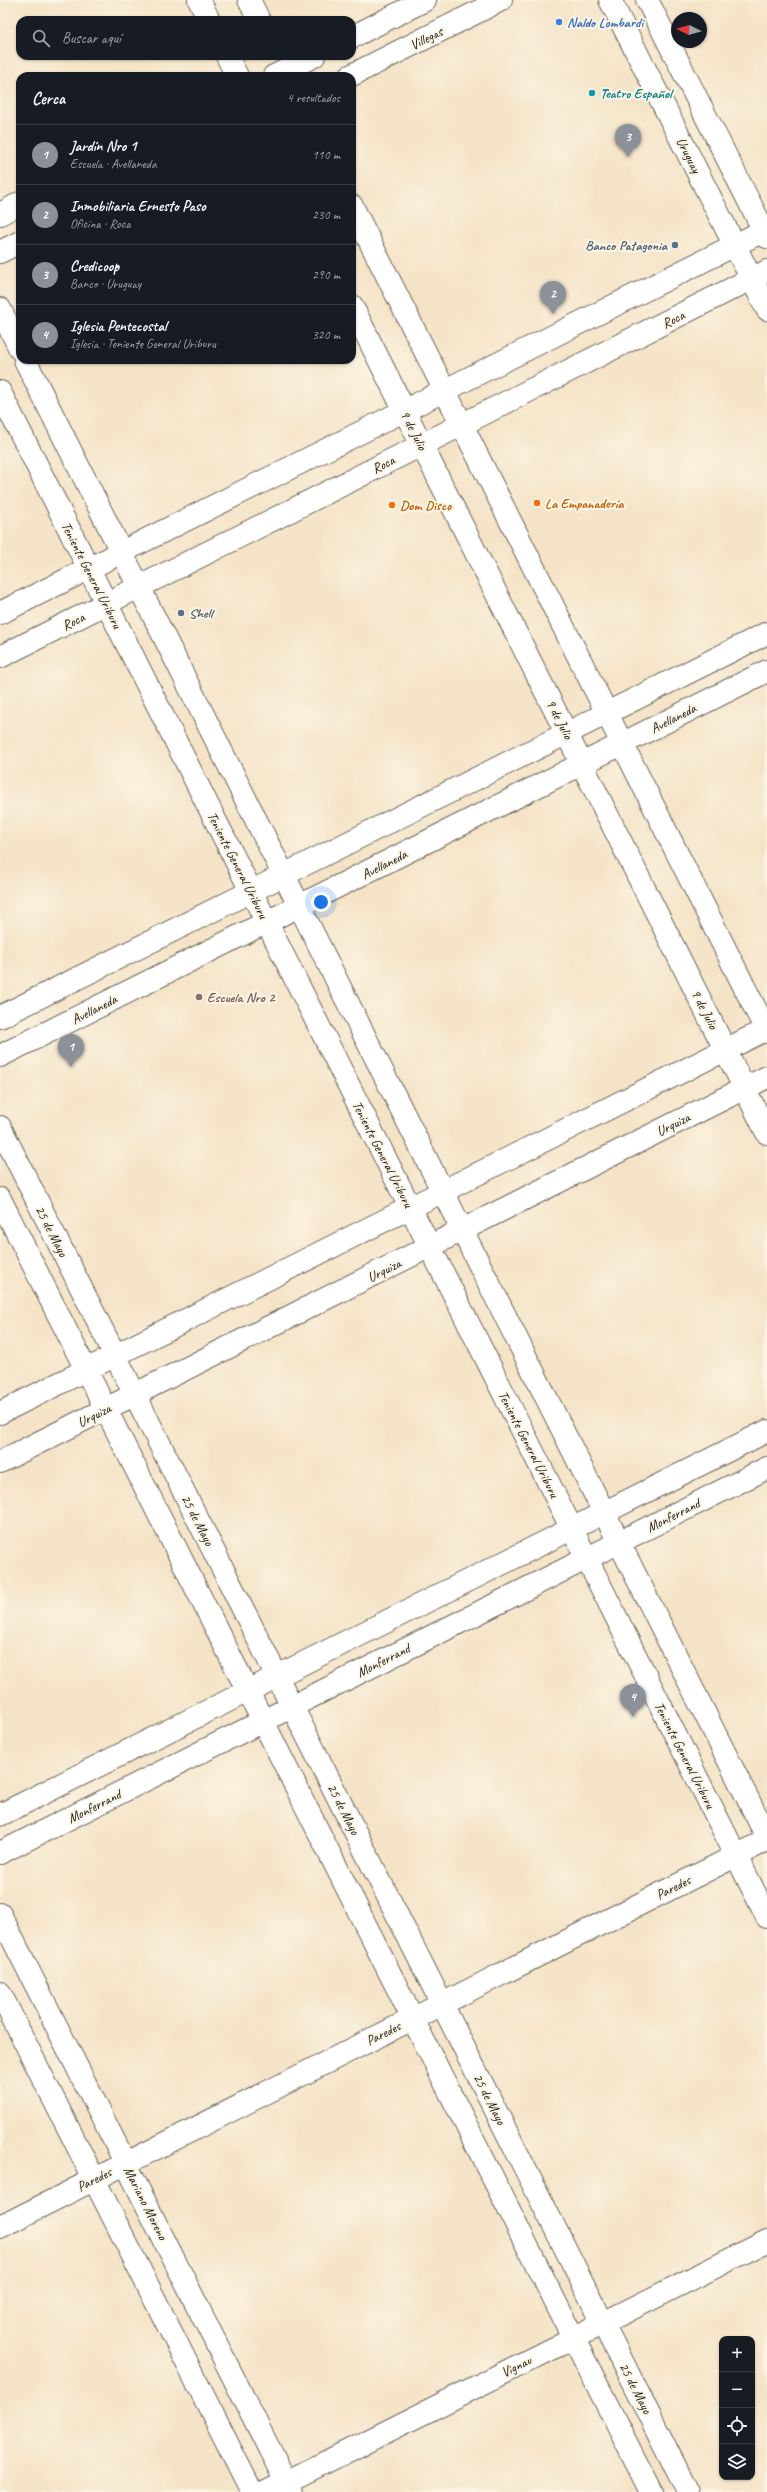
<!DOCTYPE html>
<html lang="es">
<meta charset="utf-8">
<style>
:root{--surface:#171b24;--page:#20242c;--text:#f1f3f6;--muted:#9ea1a6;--line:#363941;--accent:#8c9099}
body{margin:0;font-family:Caveat,sans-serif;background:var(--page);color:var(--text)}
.controls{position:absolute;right:12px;bottom:12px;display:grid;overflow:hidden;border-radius:8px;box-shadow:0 1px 3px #0004}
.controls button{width:36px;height:36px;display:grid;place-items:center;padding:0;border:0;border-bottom:1px solid var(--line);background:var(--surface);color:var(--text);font:20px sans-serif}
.compass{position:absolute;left:671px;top:12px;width:36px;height:36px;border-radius:50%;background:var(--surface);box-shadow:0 1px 3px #0004;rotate:275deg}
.you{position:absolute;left:321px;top:902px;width:14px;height:14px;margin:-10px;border:3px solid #fff;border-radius:50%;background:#1a73e8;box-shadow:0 0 0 6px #1a73e833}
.badge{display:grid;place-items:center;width:26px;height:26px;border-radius:50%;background:var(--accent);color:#fff;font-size:13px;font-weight:700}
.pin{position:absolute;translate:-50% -33px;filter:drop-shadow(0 1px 2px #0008)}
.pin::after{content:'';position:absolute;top:21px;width:14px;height:12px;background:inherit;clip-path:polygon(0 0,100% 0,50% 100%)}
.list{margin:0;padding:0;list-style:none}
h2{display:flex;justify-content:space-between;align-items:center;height:52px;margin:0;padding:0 16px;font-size:17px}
h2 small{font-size:13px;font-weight:400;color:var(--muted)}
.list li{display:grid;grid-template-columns:26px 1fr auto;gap:12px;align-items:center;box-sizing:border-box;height:60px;padding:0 16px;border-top:1px solid var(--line)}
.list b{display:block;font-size:15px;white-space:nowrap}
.list p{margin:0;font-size:13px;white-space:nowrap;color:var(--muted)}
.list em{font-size:13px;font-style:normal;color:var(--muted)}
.icon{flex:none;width:22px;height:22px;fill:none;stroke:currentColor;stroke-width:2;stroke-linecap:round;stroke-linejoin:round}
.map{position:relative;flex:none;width:767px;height:2492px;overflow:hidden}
.search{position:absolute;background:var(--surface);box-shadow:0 1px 3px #0004;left:16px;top:16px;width:340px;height:44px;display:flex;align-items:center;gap:10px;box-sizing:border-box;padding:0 14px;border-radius:12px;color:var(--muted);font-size:15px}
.panel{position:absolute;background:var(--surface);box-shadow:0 1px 3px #0004;left:16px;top:72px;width:340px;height:292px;border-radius:12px}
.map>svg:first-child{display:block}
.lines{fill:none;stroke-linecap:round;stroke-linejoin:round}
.minor-casing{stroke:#686258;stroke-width:24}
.minor{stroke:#fff;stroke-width:22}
.shop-dot{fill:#3f7fe0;stroke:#fcf5e5;stroke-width:1.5}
.culture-dot{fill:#0f9aa8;stroke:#fcf5e5;stroke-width:1.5}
.service-dot{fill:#5c6f8a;stroke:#fcf5e5;stroke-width:1.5}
.food-dot{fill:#e8710a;stroke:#fcf5e5;stroke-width:1.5}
.education-dot{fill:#8d6e63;stroke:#fcf5e5;stroke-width:1.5}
.labels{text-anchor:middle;stroke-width:4;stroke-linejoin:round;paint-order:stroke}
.shop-label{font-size:14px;font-weight:bold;fill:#366cbe;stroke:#fcf5e5;text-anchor:start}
.street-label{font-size:14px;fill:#1c1c1c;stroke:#fcf5e5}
.culture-label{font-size:14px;font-weight:bold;fill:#0d838f;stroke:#fcf5e5;text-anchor:start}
.service-label{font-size:14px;font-weight:bold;fill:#4e5e75;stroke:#fcf5e5;text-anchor:end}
.food-label{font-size:14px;font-weight:bold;fill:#c56008;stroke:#fcf5e5;text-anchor:start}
.education-label{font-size:14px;font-weight:bold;fill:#785e54;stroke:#fcf5e5;text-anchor:start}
</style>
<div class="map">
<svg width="767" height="2492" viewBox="0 0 767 2492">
<rect width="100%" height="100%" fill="#fcf5e5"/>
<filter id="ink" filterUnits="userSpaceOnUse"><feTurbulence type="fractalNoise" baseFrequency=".025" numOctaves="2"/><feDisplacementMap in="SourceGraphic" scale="8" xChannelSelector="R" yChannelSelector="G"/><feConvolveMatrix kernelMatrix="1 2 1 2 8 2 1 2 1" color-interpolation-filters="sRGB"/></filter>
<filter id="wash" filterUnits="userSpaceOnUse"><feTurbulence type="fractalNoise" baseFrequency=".012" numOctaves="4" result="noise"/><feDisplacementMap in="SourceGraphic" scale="16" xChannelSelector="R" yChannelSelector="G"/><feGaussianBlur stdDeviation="0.9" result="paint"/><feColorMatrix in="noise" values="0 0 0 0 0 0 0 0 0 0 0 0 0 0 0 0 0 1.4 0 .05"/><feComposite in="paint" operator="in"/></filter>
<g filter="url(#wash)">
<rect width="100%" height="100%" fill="#f4e3c6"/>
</g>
<g filter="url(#ink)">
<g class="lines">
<!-- minor casing -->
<g class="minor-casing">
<g id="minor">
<path d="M 199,0 L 209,20"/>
<path d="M 249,0 L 259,20"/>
<path d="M 610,0 L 767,309"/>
<path d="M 647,0 L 767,237"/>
<path d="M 352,37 L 425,0"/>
<path d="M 227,56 L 237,76"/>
<path d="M 274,76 L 314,56"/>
<path d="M 350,76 L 501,0"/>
<path d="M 352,206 L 767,1032"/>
<path d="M 0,214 L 20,203"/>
<path d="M 0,252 L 20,242"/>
<path d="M 352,306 L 767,1133"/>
<path d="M 0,309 L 20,349"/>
<path d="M 25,360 L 767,1837"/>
<path d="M 0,392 L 767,1917"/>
<path d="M 0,613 L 767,229"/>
<path d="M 0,657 L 767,271"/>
<path d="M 0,1017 L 767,633"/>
<path d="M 0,1056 L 767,671"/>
<path d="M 0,1127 L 688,2492"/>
<path d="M 0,1199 L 651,2492"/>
<path d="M 0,1413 L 767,1029"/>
<path d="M 0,1462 L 767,1077"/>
<path d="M 0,1815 L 767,1431"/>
<path d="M 0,1853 L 767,1468"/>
<path d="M 0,1914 L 291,2492"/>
<path d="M 0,1993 L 252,2492"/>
<path d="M 0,2227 L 767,1840"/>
<path d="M 266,2492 L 767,2241"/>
</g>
</g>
<!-- minor -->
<use href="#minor" class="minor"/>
</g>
</g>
<!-- markers -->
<circle class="shop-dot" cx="559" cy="22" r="4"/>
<circle class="culture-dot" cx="592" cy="93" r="4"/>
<g class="service-dot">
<circle cx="675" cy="245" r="4"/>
<circle cx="181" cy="613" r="4"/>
</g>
<g class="food-dot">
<circle cx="537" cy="503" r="4"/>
<circle cx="392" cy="505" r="4"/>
</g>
<circle class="education-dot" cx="199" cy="997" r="4"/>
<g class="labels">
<!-- shop labels -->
<g class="shop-label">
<text x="567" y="27">Naldo Lombardi</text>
</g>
<!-- street labels -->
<g class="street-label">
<text transform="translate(426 38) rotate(-27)" y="5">Villegas</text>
<text transform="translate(689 155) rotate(63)" y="5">Uruguay</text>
<text transform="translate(673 319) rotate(-27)" y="5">Roca</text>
<text transform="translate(414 430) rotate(63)" y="5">9 de Julio</text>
<text transform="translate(383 464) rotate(-27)" y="5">Roca</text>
<text transform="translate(92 575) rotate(63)" y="5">Teniente General Uriburu</text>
<text transform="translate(73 621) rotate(-27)" y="5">Roca</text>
<text transform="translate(673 718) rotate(-27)" y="5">Avellaneda</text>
<text transform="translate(560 719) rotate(63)" y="5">9 de Julio</text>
<text transform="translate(384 864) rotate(-27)" y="5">Avellaneda</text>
<text transform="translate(238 865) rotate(63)" y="5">Teniente General Uriburu</text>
<text transform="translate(94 1009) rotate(-27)" y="5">Avellaneda</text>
<text transform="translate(705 1009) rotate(63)" y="5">9 de Julio</text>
<text transform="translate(673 1124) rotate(-27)" y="5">Urquiza</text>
<text transform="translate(383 1154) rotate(63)" y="5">Teniente General Uriburu</text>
<text transform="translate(52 1231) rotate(63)" y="5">25 de Mayo</text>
<text transform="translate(384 1270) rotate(-27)" y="5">Urquiza</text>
<text transform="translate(94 1415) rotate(-27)" y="5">Urquiza</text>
<text transform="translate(529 1444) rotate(63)" y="5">Teniente General Uriburu</text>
<text transform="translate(673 1515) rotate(-27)" y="5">Monferrand</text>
<text transform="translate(198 1520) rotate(63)" y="5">25 de Mayo</text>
<text transform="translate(383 1660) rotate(-27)" y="5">Monferrand</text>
<text transform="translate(685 1755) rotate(63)" y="5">Teniente General Uriburu</text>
<text transform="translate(94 1806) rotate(-27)" y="5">Monferrand</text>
<text transform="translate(344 1809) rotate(63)" y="5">25 de Mayo</text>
<text transform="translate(673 1887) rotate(-27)" y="5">Paredes</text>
<text transform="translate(383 2033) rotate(-27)" y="5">Paredes</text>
<text transform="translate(490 2099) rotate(63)" y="5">25 de Mayo</text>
<text transform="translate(94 2179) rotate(-27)" y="5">Paredes</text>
<text transform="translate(146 2203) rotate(63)" y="5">Mariano Moreno</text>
<text transform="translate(516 2366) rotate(-27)" y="5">Vignau</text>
<text transform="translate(636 2388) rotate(63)" y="5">25 de Mayo</text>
</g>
<!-- culture labels -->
<g class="culture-label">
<text x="600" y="98">Teatro Español</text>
</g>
<!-- service labels -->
<g class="service-label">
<text x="667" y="250">Banco Patagonia</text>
<text x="189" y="618" text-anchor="start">Shell</text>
</g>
<!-- food labels -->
<g class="food-label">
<text x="545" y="508">La Empanadería</text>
<text x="400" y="510">Dom Disco</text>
</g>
<!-- education labels -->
<g class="education-label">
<text x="207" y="1002">Escuela Nro 2</text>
</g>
</g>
</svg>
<div class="controls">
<button>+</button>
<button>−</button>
<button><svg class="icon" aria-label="locate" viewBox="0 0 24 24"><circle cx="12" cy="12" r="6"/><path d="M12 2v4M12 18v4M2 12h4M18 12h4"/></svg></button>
<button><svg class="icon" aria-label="layers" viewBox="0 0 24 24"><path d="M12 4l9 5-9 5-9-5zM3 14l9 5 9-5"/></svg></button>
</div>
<svg class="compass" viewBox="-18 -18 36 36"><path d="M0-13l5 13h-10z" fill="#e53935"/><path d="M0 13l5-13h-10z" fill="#9ea1a6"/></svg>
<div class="you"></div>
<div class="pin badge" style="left:71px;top:1067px">1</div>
<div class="pin badge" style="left:553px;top:314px">2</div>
<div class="pin badge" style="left:628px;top:157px">3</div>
<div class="pin badge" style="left:633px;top:1717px">4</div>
<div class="search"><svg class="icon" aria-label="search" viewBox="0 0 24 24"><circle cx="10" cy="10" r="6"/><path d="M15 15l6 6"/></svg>Buscar aquí</div>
<section class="panel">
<h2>Cerca<small>4 resultados</small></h2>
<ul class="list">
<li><span class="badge">1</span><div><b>Jardín Nro 1</b><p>Escuela · Avellaneda</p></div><em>110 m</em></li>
<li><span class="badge">2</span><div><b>Inmobiliaria Ernesto Paso</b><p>Oficina · Roca</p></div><em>230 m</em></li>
<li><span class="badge">3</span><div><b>Credicoop</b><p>Banco · Uruguay</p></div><em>290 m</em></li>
<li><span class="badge">4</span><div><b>Iglesia Pentecostal</b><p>Iglesia · Teniente General Uriburu</p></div><em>320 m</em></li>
</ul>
</section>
</div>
